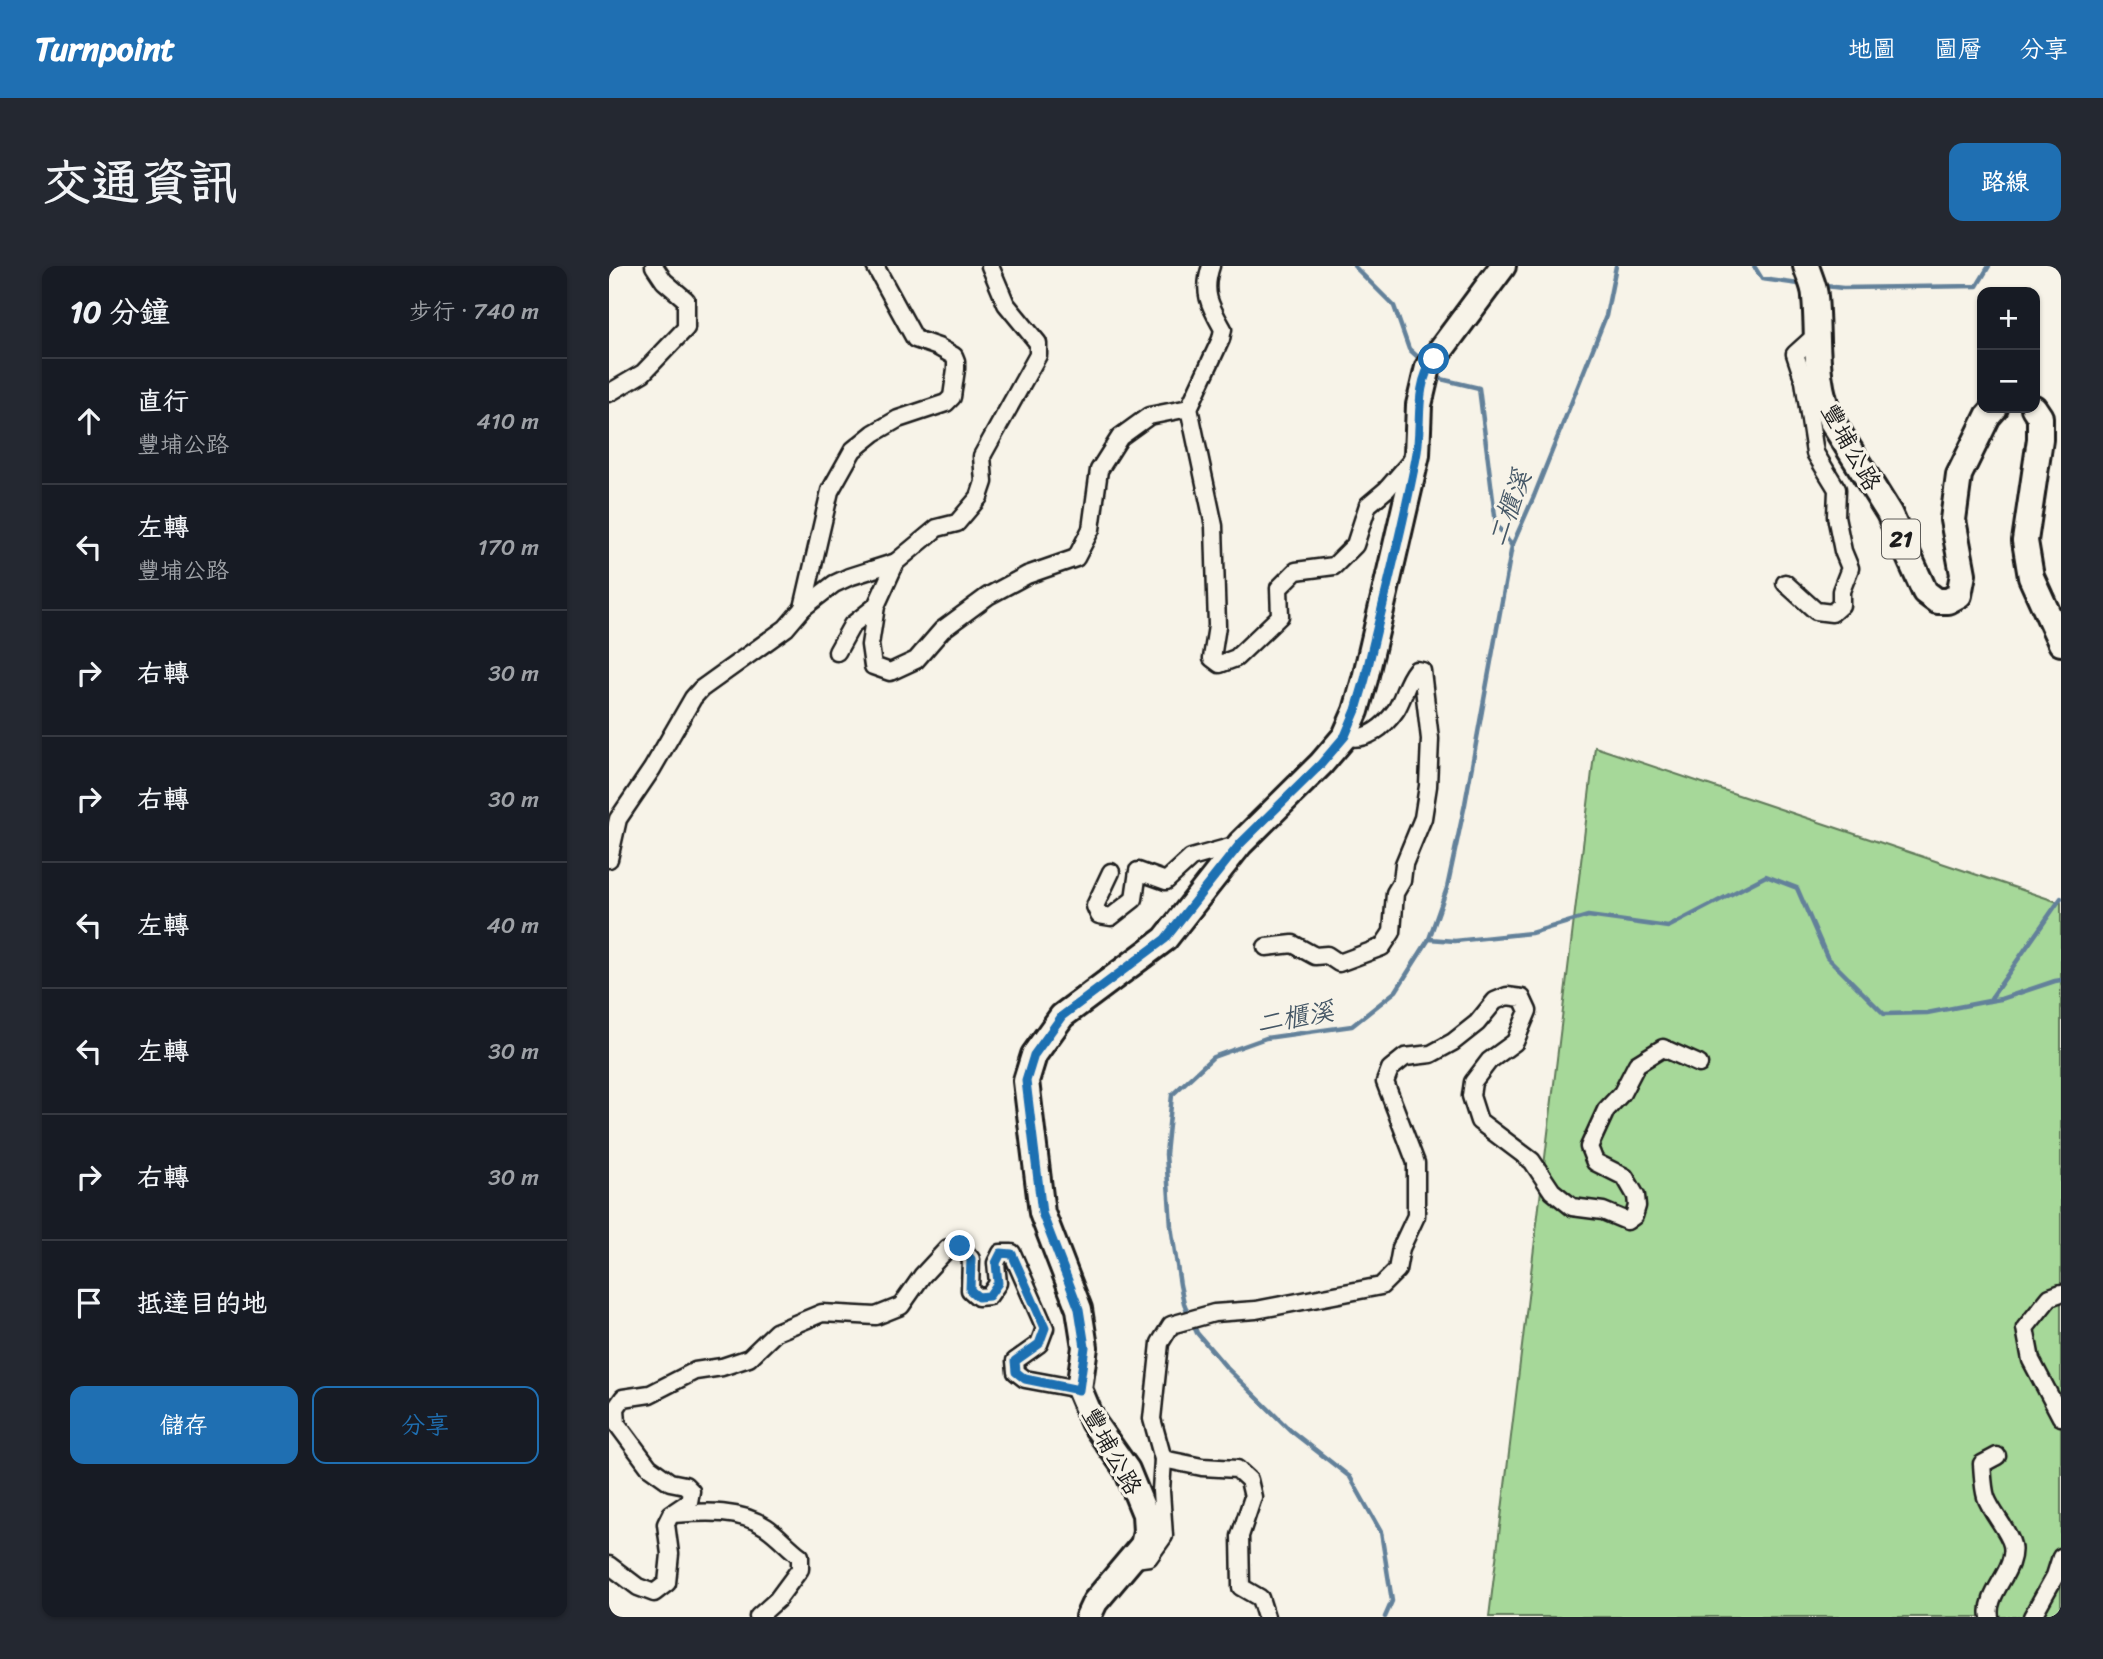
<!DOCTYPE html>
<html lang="zh-TW">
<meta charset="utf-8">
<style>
:root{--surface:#171b24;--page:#242831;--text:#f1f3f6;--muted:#9ea1a6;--line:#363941;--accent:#1f6fb2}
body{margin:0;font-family:Sriracha,"LXGW WenKai TC",sans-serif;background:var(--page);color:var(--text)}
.controls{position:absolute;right:21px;top:21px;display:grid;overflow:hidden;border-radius:14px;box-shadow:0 2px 5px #0004}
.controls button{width:63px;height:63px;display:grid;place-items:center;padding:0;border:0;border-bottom:2px solid var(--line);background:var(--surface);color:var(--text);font:35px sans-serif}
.stop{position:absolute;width:21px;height:21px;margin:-16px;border:5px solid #1f6fb2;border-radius:50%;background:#fff}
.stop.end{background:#1f6fb2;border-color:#fff;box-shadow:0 2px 7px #0008}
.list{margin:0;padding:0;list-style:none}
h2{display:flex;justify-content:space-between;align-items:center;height:91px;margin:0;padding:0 28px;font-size:30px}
h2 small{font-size:23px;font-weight:400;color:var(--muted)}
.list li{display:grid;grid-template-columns:46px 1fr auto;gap:21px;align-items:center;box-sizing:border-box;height:126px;padding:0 28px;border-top:2px solid var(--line)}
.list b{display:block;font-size:26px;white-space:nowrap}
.list p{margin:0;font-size:23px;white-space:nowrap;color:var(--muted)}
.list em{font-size:23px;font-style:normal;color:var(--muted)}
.actions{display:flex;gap:14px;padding:21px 28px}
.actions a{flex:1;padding:16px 0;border:2px solid var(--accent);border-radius:14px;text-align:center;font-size:24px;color:var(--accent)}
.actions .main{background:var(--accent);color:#fff}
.icon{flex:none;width:38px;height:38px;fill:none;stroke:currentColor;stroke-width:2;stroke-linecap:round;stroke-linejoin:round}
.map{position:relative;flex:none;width:1452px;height:1351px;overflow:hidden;border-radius:14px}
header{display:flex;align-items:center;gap:42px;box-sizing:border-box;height:98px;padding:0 35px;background:var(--accent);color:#fff}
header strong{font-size:33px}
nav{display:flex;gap:38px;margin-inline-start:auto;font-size:24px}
.intro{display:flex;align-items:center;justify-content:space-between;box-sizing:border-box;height:168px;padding:0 42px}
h1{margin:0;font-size:49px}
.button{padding:18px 32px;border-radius:14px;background:var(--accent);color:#fff;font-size:24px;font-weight:700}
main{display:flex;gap:42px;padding:0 42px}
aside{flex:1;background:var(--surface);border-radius:14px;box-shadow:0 2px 5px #0004}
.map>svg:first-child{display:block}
.green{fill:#a6d899;stroke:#617a5a;stroke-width:2}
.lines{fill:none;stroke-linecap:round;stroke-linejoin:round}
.stream{stroke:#63819a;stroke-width:4.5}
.minor-casing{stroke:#1c1c1c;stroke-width:21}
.primary-casing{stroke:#1c1c1c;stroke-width:30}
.minor{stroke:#f7f3e8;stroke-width:16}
.primary{stroke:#f7f3e8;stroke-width:24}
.route{stroke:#1f6fb2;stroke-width:9}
.labels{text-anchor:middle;stroke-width:6;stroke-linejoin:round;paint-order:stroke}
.shield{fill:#f7f3e8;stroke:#5e5c59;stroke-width:2}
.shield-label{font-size:23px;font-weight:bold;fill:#1c1c1c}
.street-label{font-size:24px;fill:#1c1c1c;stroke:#f7f3e8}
.water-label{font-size:26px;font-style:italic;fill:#455766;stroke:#f7f3e8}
</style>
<header>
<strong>Turnpoint</strong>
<nav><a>地圖</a><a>圖層</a><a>分享</a></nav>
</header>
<div class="intro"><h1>交通資訊</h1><a class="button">路線</a></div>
<main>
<aside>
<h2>10 分鐘<small>步行 · 740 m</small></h2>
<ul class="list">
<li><svg class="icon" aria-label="ahead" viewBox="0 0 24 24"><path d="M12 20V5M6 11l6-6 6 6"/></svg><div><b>直行</b><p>豐埔公路</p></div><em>410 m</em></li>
<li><svg class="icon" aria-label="left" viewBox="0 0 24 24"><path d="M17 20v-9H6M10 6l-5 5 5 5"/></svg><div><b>左轉</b><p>豐埔公路</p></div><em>170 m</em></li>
<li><svg class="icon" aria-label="right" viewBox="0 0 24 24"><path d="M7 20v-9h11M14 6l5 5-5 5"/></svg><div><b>右轉</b></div><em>30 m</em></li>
<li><svg class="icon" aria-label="right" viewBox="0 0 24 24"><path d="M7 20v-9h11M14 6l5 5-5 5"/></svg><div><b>右轉</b></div><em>30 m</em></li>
<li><svg class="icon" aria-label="left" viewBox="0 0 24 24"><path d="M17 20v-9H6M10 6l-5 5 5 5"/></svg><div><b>左轉</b></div><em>40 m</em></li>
<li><svg class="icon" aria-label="left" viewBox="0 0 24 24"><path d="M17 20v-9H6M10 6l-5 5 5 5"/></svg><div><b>左轉</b></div><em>30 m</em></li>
<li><svg class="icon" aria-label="right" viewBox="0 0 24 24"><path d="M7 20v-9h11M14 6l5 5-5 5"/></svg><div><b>右轉</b></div><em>30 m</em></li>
<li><svg class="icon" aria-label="arrive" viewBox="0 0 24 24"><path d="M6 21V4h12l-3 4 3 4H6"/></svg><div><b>抵達目的地</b></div></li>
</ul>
<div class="actions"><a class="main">儲存</a><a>分享</a></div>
</aside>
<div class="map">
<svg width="1452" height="1351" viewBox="0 0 1452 1351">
<rect width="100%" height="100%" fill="#f7f3e8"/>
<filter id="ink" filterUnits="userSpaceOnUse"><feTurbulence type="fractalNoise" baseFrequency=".0143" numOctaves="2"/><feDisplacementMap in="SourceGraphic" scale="14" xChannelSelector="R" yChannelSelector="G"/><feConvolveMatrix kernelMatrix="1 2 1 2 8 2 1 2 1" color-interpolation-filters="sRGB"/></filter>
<g filter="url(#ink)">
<!-- green -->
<path class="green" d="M 986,481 L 1452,637 L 1452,1351 L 880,1351 Z"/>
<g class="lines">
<!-- stream -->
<g class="stream">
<path d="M 745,0 L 785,40 L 800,83 L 810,92"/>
<path d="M 1145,0 L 1153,13 L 1190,18"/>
<path d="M 1216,20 L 1234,22 L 1368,20 L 1380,0"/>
<path d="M 828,109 L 832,113 L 870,122 L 887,258 L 903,280"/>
<path d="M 820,673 L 846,675 L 922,667 L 979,650 L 1059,661 L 1157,610 L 1188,622 L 1218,691 L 1275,748 L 1318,747 L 1380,735 L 1452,632"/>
<path d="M 1380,735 L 1392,733 L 1446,715 L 1452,714"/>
<path d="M 580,1050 L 575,1037 L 571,1019 L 562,960 L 557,888 L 563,829 L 604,791 L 657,772 L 743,760 L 787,725 L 820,673 L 838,622 L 856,538 L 903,280 L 925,230 L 997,50 L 1007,0"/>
<path d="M 584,1058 L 588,1067 L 618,1102 L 681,1164 L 741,1211 L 772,1266 L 783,1335 L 776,1351"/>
</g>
<!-- minor casing -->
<g class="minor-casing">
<g id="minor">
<path d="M 381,0 L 397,38 L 429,77 L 429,89 L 373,190 L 375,216 L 370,231 L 348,257 L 328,262 L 287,296 L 267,340 L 261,379 L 264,400 L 281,406 L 307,394 L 333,364 L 379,330 L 418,309 L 467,292 L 482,263 L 490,204 L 511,171 L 540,150 L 580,142 L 605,260 L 608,360 L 603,392 L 611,398 L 627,392 L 671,350 L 670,322 L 687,305 L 725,300 L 746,279 L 759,239 L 778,223 L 804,193"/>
<path d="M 0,127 L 34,107 L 77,62 L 77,34 L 55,15 L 45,0"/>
<path d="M 580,142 L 612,73 L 614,63 C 601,40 593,27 602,0"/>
<path d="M 1176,317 L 1207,345 L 1223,347 L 1232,339 L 1232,325 L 1241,302 L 1234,285 L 1227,250 L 1228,223 L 1206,187 L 1195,115 L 1186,88 L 1207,69"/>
<path d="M 194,342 L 221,225 L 244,184 L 265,167 L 289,153 L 337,137 L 343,131 L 347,103 L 347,95 L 345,90 L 329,81 L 306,73 L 266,0"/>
<path d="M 228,386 L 243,359 L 267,340"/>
<path d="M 0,593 L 9,553 L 43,503 L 84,432 L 92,423 L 177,362 L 194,342 L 225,318 L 240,311 L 287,296"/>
<path d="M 502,606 L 486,640 L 490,649 L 502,651 L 525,633 L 529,605 L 557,615 L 582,592 L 628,579"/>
<path d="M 657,681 L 684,678 L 706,690 L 718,689 L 730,697 L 773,681 L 783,666 L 786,627 L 793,615 L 795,598 L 814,552 L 819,520 L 821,473 L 813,405 L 807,404 C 797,416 795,431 787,444 C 776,460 757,477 736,470"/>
<path d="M 1452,1027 L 1441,1031 L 1416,1062 L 1422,1094 L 1452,1151"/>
<path d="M 554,1193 L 593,1201 L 628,1203 L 640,1214 L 644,1231 L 631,1270 L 632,1321 L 651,1332 L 657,1351"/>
<path d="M 64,1248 C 95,1246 130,1243 157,1261 C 169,1269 179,1281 191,1290 L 191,1303 L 168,1334 L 149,1351"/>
<path d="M 526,1293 L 540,1291 L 555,1270 L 552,1225 L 554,1193 L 543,1153 L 551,1077 L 562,1059 L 605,1047 L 647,1044 L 772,1020 L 788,1004 L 792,982 L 807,950 L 807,897 L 776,816 L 781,803 L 796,791 L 822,788 L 844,776 L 868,757 L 886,735 L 898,730 L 913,732 L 919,745 L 906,776 L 880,795 L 864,816 L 862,830 L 870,855 L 923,895 L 943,925 L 963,941 L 994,945 L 1018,955 L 1025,950 L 1028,940 L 1027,930 L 1016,911 L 986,896 L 980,881 L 997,844 L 1013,827 L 1028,798 L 1054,782 L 1090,798"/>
<path d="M 0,1299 L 29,1321 L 45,1327 L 58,1317 L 61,1288 L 57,1258 L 62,1248 L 80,1236 L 82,1225 L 76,1219 L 61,1216 L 40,1201 L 8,1158 L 7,1142 L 14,1132 L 41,1128 L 86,1105 L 113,1101 L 140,1092 L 167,1066 L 213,1047 L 267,1050 L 292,1040 L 313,1010 L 339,982 L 351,980 L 362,993 L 361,1024 L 369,1031 L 380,1030 L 389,1017 L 387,997 L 392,987 L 403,987 L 436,1062 L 430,1078 L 406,1095 L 407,1106 L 416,1113 L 470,1123"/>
<path d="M 1381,1351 C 1376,1327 1408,1304 1403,1279 C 1400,1265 1382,1246 1377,1231 C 1374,1221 1374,1209 1373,1198 L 1388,1190"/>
<path d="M 1423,1351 L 1446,1310 L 1452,1291"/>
</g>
</g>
<!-- primary casing -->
<g class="primary-casing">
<g id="primary">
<path d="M 1197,0 C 1200,10 1206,21 1206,31 C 1210,75 1204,112 1222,154 L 1280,247 L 1316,326 L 1328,335 L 1339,335 L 1350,329 L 1354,308 L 1344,254 L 1350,209 L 1379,150 L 1386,142"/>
<path d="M 1425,142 L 1431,151 L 1431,173 L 1416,275 L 1422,311 L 1452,377"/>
<path d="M 479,1351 L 486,1336 L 534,1279 L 537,1266 L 536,1248 L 518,1204 L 484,1156 L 470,1123 L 476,1081 L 470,1043 L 433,947 L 417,815 L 425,789 L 453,750 L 556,673 L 631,578 L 712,498 L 736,470 L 747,445 L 756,413 L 808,189 L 810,139 L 819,101 L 894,0"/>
</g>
</g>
<!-- minor -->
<use href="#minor" class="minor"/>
<!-- primary -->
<use href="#primary" class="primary"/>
</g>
</g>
<g class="lines" filter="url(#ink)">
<!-- route -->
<path class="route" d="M 351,980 L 362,993 L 361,1024 L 369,1031 L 380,1030 L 389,1017 L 387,997 L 392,987 L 403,988 L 436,1062 L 430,1078 L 406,1095 L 407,1106 L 416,1113 L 470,1124 L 476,1081 L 470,1043 L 433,947 L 417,815 L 425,789 L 453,750 L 556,673 L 631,578 L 712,498 L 736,470 L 747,444 L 756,413 C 773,340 793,266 807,192 C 814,160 804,121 825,93"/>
</g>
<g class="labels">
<!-- shield labels -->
<rect class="shield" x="1273" y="253.5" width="38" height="39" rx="5"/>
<g class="shield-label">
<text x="1292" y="281">21</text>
</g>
<!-- street labels -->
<g class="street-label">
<text transform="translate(1242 181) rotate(61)" y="8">豐埔公路</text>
<text transform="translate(503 1185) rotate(61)" y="8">豐埔公路</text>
</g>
<!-- water labels -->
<g class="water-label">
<text transform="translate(900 242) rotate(-70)" y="9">二櫃溪</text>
<text transform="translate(686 751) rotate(-10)" y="9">二櫃溪</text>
</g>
</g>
</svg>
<div class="controls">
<button>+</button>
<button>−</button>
</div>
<div class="stop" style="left:825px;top:93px"></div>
<div class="stop end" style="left:351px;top:980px"></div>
</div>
</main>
